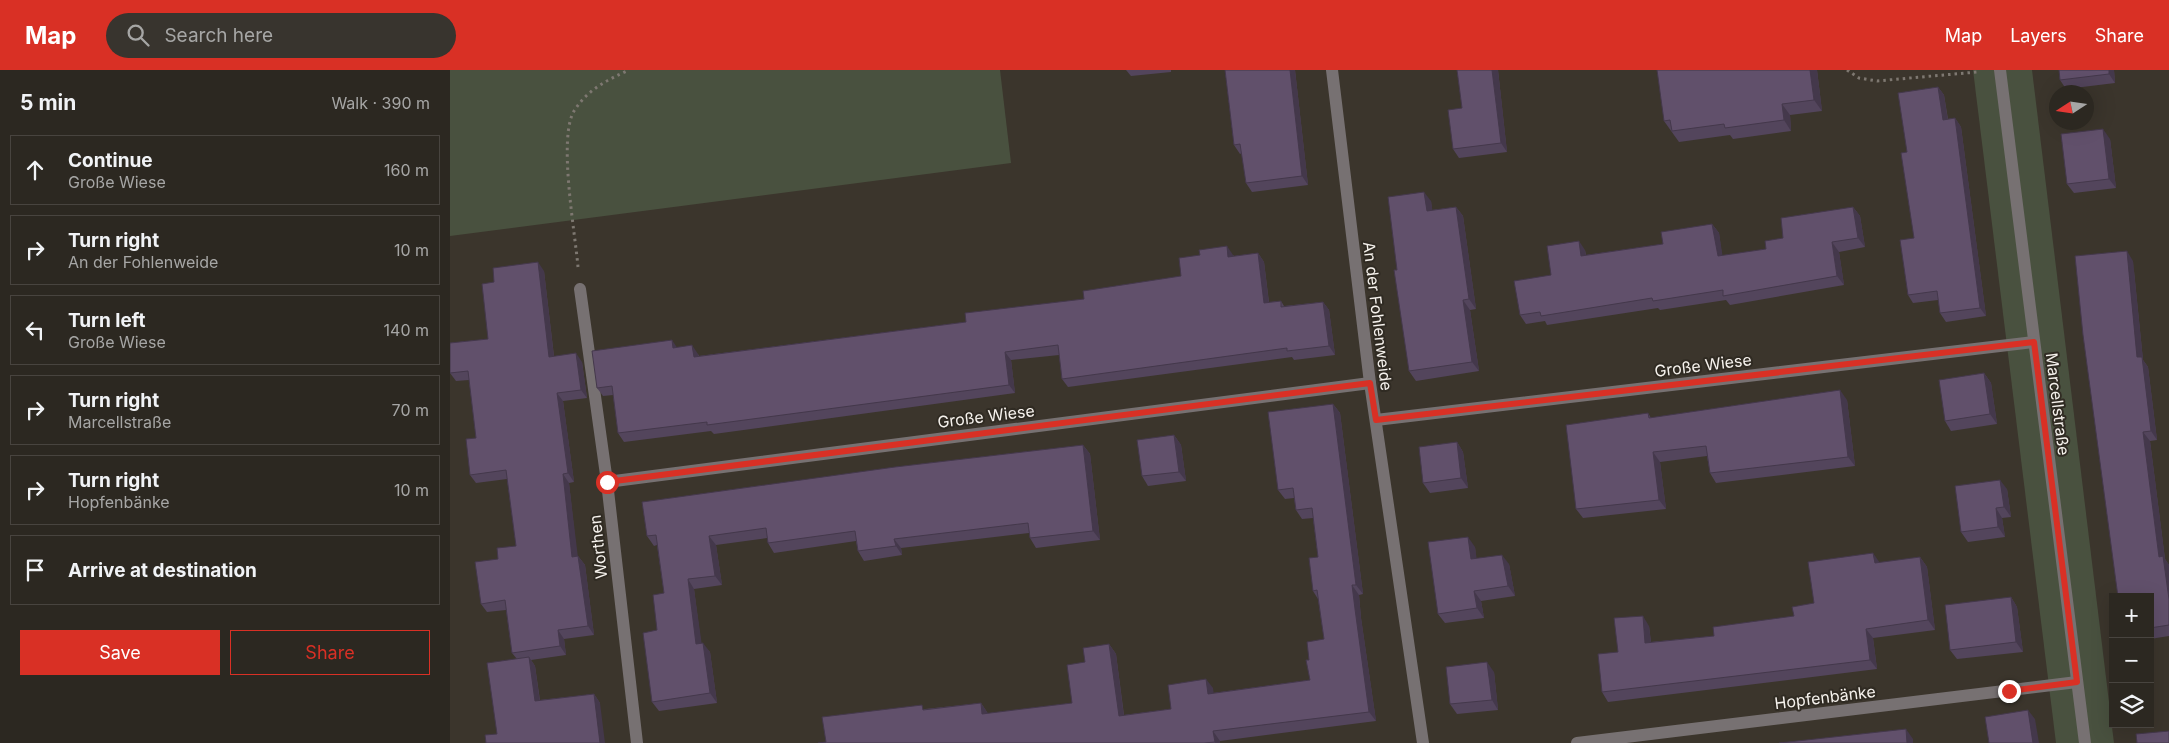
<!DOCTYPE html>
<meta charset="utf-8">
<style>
:root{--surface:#2c2821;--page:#38342e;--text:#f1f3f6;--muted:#a6a6a5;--line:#48443f;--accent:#d93025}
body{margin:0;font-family:Inter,sans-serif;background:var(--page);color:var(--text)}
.controls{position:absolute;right:15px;bottom:15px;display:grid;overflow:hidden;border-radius:0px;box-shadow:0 5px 20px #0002}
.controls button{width:45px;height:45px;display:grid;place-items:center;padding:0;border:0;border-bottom:1px solid var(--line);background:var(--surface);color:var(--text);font:25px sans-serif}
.compass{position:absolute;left:1599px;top:15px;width:45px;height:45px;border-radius:50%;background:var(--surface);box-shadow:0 5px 20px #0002;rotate:258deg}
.stop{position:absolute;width:15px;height:15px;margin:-11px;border:4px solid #d93025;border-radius:50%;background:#fff}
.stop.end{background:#d93025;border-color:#fff;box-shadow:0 1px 5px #0008}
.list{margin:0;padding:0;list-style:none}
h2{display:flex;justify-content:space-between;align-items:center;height:65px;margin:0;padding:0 20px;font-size:21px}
h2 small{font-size:16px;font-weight:400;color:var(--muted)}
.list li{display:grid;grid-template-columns:32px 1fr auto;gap:15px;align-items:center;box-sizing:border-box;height:70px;margin:0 10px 10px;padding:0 10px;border:1px solid var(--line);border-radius:0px}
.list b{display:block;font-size:19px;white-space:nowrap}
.list p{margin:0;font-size:16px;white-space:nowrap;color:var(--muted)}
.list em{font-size:16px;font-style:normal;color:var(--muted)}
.actions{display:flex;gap:10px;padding:15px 20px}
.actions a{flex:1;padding:11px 0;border:1px solid var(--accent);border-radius:0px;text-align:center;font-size:18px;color:var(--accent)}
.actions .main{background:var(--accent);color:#fff}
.icon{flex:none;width:28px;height:28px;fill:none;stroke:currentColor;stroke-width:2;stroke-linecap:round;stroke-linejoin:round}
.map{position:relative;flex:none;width:1719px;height:673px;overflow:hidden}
header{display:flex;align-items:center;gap:30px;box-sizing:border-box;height:70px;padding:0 25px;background:var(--accent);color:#fff}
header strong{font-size:24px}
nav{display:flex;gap:28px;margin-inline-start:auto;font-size:18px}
.search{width:350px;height:45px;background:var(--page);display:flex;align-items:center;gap:12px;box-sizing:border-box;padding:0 18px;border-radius:28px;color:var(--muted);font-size:19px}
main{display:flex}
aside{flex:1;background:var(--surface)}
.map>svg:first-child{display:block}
.green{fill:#49513f}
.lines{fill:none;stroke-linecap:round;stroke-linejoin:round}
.path{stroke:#7e7871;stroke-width:3;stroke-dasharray:2.5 4;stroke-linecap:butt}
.minor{stroke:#777172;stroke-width:12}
.wall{fill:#53455c}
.shaded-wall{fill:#44384b}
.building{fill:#61506b;stroke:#44384b}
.route{stroke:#d93025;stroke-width:6}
.labels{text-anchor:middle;stroke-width:4;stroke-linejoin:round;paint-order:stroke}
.street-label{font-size:16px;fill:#f6f2ed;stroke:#302b23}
</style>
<header>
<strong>Map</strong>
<div class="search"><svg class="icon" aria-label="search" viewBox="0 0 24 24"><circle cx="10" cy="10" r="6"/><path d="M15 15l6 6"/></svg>Search here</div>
<nav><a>Map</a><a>Layers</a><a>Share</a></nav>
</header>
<main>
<aside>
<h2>5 min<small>Walk · 390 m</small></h2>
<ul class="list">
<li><svg class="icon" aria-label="ahead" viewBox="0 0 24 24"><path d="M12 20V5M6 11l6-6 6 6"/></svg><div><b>Continue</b><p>Große Wiese</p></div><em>160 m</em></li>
<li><svg class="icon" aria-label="right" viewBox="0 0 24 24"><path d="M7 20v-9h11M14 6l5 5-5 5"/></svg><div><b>Turn right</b><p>An der Fohlenweide</p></div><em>10 m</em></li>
<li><svg class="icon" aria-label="left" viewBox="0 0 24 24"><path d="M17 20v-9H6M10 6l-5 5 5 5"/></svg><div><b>Turn left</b><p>Große Wiese</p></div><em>140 m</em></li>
<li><svg class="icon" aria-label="right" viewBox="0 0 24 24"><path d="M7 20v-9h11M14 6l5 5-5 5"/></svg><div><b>Turn right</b><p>Marcellstraße</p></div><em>70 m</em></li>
<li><svg class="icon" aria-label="right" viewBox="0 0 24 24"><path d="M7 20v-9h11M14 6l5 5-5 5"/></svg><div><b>Turn right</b><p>Hopfenbänke</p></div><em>10 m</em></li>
<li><svg class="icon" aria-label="arrive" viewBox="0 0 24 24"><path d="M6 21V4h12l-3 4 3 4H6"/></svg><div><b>Arrive at destination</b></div></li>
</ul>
<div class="actions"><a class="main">Save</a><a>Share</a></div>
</aside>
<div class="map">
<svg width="1719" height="673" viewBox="0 0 1719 673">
<rect width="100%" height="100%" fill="#3b352c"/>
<!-- green -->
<g class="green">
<path d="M 0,0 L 550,0 L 561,93 L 0,166 Z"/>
<path d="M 1523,0 L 1582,0 L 1664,673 L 1606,673 Z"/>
</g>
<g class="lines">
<!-- path -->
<g class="path">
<path d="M 1397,0 L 1409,8 L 1427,11 L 1527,2"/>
<path d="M 128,197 C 125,162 108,68 124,41 C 137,20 157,10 179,0"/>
</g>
<!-- minor -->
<g class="minor">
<path d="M 882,0 L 920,313 L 973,673"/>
<path d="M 1550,0 L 1635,673"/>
<path d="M 130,219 L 157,412 L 187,673"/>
<path d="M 926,350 L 1584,272"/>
<path d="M 157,412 L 920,313"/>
<path d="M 1127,673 L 1627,612"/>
</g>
</g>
<!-- wall -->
<g class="wall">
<path d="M 676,0 L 721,0 L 721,2 L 681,6 Z"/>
<path d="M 775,0 L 845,0 L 858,115 L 802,122 L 796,113 L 792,83 L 790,84 L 784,75 Z"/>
<path d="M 1007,0 L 1048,0 L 1057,82 L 1009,88 L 1003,79 L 1012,38 Z"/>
<path d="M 1367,0 L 1372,41 L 1340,45 L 1341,61 L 1283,69 L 1280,65 L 1229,72 L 1214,51 Z"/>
<path d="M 1609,0 L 1664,0 L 1665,13 L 1616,19 L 1610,10 Z"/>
<path d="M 1488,17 L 1494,25 L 1498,49 L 1505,48 L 1511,57 L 1536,246 L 1496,252 L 1490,243 L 1488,230 L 1463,233 L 1458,225 L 1464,168 L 1457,82 Z"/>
<path d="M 1660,69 L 1666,118 L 1624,123 L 1617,114 Z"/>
<path d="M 981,131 L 982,140 L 1006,137 L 1013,146 L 1026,239 L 1020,240 L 1029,301 L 966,311 L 959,301 L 947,200 Z"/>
<path d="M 1403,137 L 1410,146 L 1415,177 L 1389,182 L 1394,215 L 1280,235 L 1276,230 L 1210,240 L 1208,238 L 1097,255 L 1095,251 L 1076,254 L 1070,245 L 1101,205 L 1135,180 L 1136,185 L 1213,174 L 1262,154 L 1269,163 L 1272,186 L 1316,179 L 1333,168 Z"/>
<path d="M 808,183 L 814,192 L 819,232 L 831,231 L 834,236 L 873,232 L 879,240 L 885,285 L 844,290 L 842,287 L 618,317 L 612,309 L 609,285 L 561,290 L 565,323 L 264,364 L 261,361 L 174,372 L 168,363 L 163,325 L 153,326 L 147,318 L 227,277 L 248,284 L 249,286 L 516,252 L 634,229 L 731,206 L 783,185 L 784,186 Z"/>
<path d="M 1683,191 L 1693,290 L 1698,297 L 1707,370 L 1700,371 L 1715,489 L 1719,495 L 1719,566 L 1700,569 L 1700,527 Z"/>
<path d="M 94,201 L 104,286 L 132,292 L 137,328 L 113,331 L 124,412 L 119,413 L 127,486 L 128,486 L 135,495 L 144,565 L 114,569 L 116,585 L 81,590 L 85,596 L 90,630 L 144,624 L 150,633 L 47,664 L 67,589 L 62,583 L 56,540 L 37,542 L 31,534 L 48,489 L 66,476 L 57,409 L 26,413 L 20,405 L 26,368 L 19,310 L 6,311 L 0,303 L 0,273 L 38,269 L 44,212 Z"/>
<path d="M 1534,303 L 1541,313 L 1547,354 L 1501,361 L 1495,351 Z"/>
<path d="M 1397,330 L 1405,396 L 1266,413 L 1260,403 L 1257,386 L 1210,392 L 1216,439 L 1133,448 L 1126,439 L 1198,343 L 1201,348 Z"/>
<path d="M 883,334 L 890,343 L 913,524 L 909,525 L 911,548 L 926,651 L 770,671 L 770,673 L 368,673 L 376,672 L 475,639 L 531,633 L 537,642 L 538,644 L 622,633 L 635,592 L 659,574 L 666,584 L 674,645 L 721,639 L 763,618 L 763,623 L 860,610 L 859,590 L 874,569 L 868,529 L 863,521 L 868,487 L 863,448 L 852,449 L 846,440 L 844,428 L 835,429 L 828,420 Z"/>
<path d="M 724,365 L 731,375 L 736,411 L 698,416 L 692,406 Z"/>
<path d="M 1007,372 L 1013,382 L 1018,418 L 980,423 L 973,413 Z"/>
<path d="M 633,375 L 640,384 L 650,470 L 586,478 L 580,468 L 579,463 L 451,478 L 452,485 L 414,491 L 408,481 L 406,471 L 324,483 L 318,473 L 317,468 L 266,475 L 272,515 L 244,519 L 251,573 L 260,582 L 267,633 L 209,641 L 202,632 L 207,560 L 214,523 L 207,475 L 204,476 L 197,466 Z"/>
<path d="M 1557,419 L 1561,447 L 1552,448 L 1555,467 L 1518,472 L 1511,462 Z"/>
<path d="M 1025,477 L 1026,488 L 1059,494 L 1065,526 L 1031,531 L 1034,548 L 995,553 L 988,544 Z"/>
<path d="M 1470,487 L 1477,497 L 1485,560 L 1423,568 L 1427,599 L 1158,632 L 1152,622 L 1168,582 L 1199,556 L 1201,572 L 1264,566 L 1344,546 L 1430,493 Z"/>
<path d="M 1561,527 L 1567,537 L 1573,582 L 1507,589 L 1500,580 Z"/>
<path d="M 1044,602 L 1048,640 L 1007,644 L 1000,634 Z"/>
</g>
<!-- shaded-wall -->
<g class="shaded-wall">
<path d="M 840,0 L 845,0 L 858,115 L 852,106 Z"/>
<path d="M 1042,0 L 1048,0 L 1057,82 L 1051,73 Z"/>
<path d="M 1360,0 L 1367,0 L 1372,41 L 1364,30 Z"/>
<path d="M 1659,0 L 1664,0 L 1665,13 L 1659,4 Z"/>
<path d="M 1488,17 L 1494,25 L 1499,58 L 1493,50 Z"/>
<path d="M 1332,34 L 1340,45 L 1341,61 L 1334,50 Z"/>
<path d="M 1505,48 L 1511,57 L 1536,246 L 1530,238 Z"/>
<path d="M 1653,59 L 1660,69 L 1666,118 L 1659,109 Z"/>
<path d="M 974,122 L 981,131 L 984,150 L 977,141 Z"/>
<path d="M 1006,137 L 1013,146 L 1026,239 L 1019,229 Z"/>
<path d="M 1403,137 L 1410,146 L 1415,177 L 1408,168 Z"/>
<path d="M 1262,154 L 1269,163 L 1274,195 L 1268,186 Z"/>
<path d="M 1129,171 L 1135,180 L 1137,195 L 1131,186 Z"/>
<path d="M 1382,172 L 1389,182 L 1394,215 L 1387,206 Z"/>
<path d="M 777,176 L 783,185 L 785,196 L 778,187 Z"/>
<path d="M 1677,181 L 1683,191 L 1693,290 L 1698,297 L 1707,370 L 1701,361 L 1687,287 Z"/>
<path d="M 808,183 L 814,192 L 820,242 L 814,233 Z"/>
<path d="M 88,192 L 94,201 L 105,296 L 99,287 Z"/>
<path d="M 1013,230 L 1020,240 L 1029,301 L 1022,292 Z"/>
<path d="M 873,232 L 879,240 L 885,285 L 879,276 Z"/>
<path d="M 222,270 L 228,279 L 223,278 Z"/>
<path d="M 242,275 L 248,284 L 250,296 L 244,287 Z"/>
<path d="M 555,282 L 561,290 L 565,323 L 559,315 Z"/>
<path d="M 126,283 L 132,292 L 137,328 L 131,320 Z"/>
<path d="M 1534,303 L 1541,313 L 1547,354 L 1540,344 Z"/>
<path d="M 1390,320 L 1397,330 L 1405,396 L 1398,387 Z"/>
<path d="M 107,323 L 113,331 L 124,412 L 118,403 Z"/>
<path d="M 883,334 L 890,343 L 913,524 L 906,515 Z"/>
<path d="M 1693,362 L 1700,371 L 1715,489 L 1719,495 L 1719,529 L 1709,487 Z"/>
<path d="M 724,365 L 731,375 L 736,411 L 729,402 Z"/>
<path d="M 1007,372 L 1013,382 L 1018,418 L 1011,408 Z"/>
<path d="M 633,375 L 640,384 L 650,470 L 643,461 Z"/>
<path d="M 1203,382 L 1210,392 L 1216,439 L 1209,430 Z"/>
<path d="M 113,404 L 119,413 L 129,496 L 122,487 Z"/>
<path d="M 1550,410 L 1557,419 L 1561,447 L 1554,437 Z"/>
<path d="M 1546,438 L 1552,448 L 1555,467 L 1548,457 Z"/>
<path d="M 259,466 L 266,475 L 272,515 L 265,506 Z"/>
<path d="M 1018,467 L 1025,477 L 1028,498 L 1021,489 Z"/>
<path d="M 444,469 L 451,478 L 452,485 L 446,476 Z"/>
<path d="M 1423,483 L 1430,493 L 1425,493 Z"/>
<path d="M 1052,485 L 1059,494 L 1065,526 L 1058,516 Z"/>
<path d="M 128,486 L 135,495 L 144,565 L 138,556 Z"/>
<path d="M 1470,487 L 1477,497 L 1485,560 L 1478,550 Z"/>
<path d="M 238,509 L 244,519 L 253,583 L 246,574 Z"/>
<path d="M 902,515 L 909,525 L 911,548 L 926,651 L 919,642 L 905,539 Z"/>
<path d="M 1024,521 L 1031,531 L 1034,548 L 1027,538 Z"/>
<path d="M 1561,527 L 1567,537 L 1573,582 L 1566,572 Z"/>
<path d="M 1193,546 L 1199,556 L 1202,582 L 1195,573 Z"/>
<path d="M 1416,559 L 1423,568 L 1427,599 L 1420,590 Z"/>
<path d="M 108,560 L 114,569 L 116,585 L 110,576 Z"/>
<path d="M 253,573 L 260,582 L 267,633 L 260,623 Z"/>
<path d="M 659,574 L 666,584 L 675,655 L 669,646 Z"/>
<path d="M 79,587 L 85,596 L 91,640 L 85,631 Z"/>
<path d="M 1037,592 L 1044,602 L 1048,640 L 1042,630 Z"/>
<path d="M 756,609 L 763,618 L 765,633 L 758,624 Z"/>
<path d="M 144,624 L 150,633 L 155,673 L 150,673 Z"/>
<path d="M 531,633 L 537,642 L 539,653 L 532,644 Z"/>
<path d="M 1578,640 L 1585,649 L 1589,673 L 1583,673 Z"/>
<path d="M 1456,659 L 1463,669 L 1463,673 L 1457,673 Z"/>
<path d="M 763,661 L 770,671 L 770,673 L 765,673 L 765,672 Z"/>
</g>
<!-- building -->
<g class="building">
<path d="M 775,0 L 840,0 L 852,106 L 796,113 L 790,74 L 784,75 Z"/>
<path d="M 1007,0 L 1042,0 L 1051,73 L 1003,79 L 998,40 L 1012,38 Z"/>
<path d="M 1207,0 L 1360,0 L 1364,30 L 1332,34 L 1334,50 L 1275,58 L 1274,54 L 1222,61 L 1220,50 L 1214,51 Z"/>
<path d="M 1609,0 L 1659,0 L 1659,4 L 1610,10 Z"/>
<path d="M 1488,17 L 1493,50 L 1505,48 L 1530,238 L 1490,243 L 1487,221 L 1458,225 L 1450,170 L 1464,168 L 1451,83 L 1457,82 L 1448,23 Z"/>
<path d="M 1653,59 L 1659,109 L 1617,114 L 1611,64 Z"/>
<path d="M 974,122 L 977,141 L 1006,137 L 1019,229 L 1013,230 L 1022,292 L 959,301 L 944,200 L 947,200 L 938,127 Z"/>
<path d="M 1403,137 L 1408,168 L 1382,172 L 1387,206 L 1273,226 L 1273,220 L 1203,231 L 1202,228 L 1091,246 L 1090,242 L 1070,245 L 1064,211 L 1101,205 L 1097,176 L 1129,171 L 1131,186 L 1213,174 L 1211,162 L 1262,154 L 1268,186 L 1316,179 L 1315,171 L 1333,168 L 1331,148 Z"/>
<path d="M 777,176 L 778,187 L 808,183 L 814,233 L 831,231 L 831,237 L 873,232 L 879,276 L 837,281 L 837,278 L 612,309 L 608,275 L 555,282 L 559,315 L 257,355 L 257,352 L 168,363 L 162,316 L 147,318 L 142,281 L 222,270 L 223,278 L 242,275 L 244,287 L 516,252 L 515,243 L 634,229 L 633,221 L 731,206 L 729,188 L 750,185 L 749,180 Z"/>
<path d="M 1677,181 L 1687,287 L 1692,287 L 1701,361 L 1693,362 L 1709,487 L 1713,486 L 1719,529 L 1719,555 L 1700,558 L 1700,527 L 1668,527 L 1633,265 L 1625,186 Z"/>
<path d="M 88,192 L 99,287 L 126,283 L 131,320 L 107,323 L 118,403 L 113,404 L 122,487 L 128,486 L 138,556 L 108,560 L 110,576 L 62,583 L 55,530 L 31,534 L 25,492 L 48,489 L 47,478 L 66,476 L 56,400 L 20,405 L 16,369 L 26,368 L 18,301 L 0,303 L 0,273 L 38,269 L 32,214 L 44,212 L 43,198 Z"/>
<path d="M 1534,303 L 1540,344 L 1495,351 L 1489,310 Z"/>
<path d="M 1390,320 L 1398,387 L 1260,403 L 1256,376 L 1203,382 L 1209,430 L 1126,439 L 1116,355 L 1198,343 L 1199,348 Z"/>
<path d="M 883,334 L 906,515 L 902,515 L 905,539 L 919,642 L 763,661 L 765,672 L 754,673 L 368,673 L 376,672 L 372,647 L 472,635 L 473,640 L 531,633 L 532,644 L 622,633 L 617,595 L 635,592 L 633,578 L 659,574 L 669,646 L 721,639 L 718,615 L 756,609 L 758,624 L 860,610 L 856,590 L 859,590 L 857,572 L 874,569 L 867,520 L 863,521 L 859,488 L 868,487 L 862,438 L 846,440 L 843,418 L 828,420 L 818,342 Z"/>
<path d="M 724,365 L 729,402 L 692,406 L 687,370 Z"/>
<path d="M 1007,372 L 1011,408 L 973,413 L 969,377 Z"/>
<path d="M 633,375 L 643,461 L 580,468 L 578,453 L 444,469 L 446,476 L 408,481 L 405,461 L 318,473 L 316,458 L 259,466 L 265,506 L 238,509 L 246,574 L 253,573 L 260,623 L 202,632 L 193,563 L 207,560 L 203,525 L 214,523 L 206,465 L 197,466 L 192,432 L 445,397 Z"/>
<path d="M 1550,410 L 1554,437 L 1546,438 L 1548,457 L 1511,462 L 1505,416 Z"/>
<path d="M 1018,467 L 1021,489 L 1052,485 L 1058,516 L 1024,521 L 1027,538 L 988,544 L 978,472 Z"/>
<path d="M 1423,483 L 1425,493 L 1470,487 L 1478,550 L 1416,559 L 1420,590 L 1152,622 L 1148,584 L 1168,582 L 1164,548 L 1193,546 L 1195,573 L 1264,566 L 1263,557 L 1344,546 L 1342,537 L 1364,533 L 1358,492 Z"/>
<path d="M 1561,527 L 1566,572 L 1500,580 L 1495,535 Z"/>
<path d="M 79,587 L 85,631 L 144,624 L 150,673 L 36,673 L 35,665 L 47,664 L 37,593 Z"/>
<path d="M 1037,592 L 1042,630 L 1000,634 L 996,597 Z"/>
<path d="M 1578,640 L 1583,673 L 1539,673 L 1535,647 Z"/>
<path d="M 1456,659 L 1457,673 L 1329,673 Z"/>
<path d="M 1719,661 L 1719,673 L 1687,673 L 1686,664 Z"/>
</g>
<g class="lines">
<!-- route -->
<path class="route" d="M 157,412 L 920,313 L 926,350 L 1584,272 L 1627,612 L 1559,621"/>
</g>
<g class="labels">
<!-- street labels -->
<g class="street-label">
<text transform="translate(928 246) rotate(83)" y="6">An der Fohlenweide</text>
<text transform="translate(1253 295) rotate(-7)" y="6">Große Wiese</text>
<text transform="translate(1608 334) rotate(83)" y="6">Marcellstraße</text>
<text transform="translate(536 346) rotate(-7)" y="6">Große Wiese</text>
<text transform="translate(148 477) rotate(-96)" y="6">Worthen</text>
<text transform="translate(1375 627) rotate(-7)" y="6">Hopfenbänke</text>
</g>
</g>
</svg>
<div class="controls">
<button>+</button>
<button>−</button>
<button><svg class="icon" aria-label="layers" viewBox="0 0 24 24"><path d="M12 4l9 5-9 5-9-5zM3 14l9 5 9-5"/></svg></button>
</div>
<svg class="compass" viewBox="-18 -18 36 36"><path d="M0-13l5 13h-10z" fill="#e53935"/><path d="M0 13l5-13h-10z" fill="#a6a6a5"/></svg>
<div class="stop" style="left:157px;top:412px"></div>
<div class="stop end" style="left:1559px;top:621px"></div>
</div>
</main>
